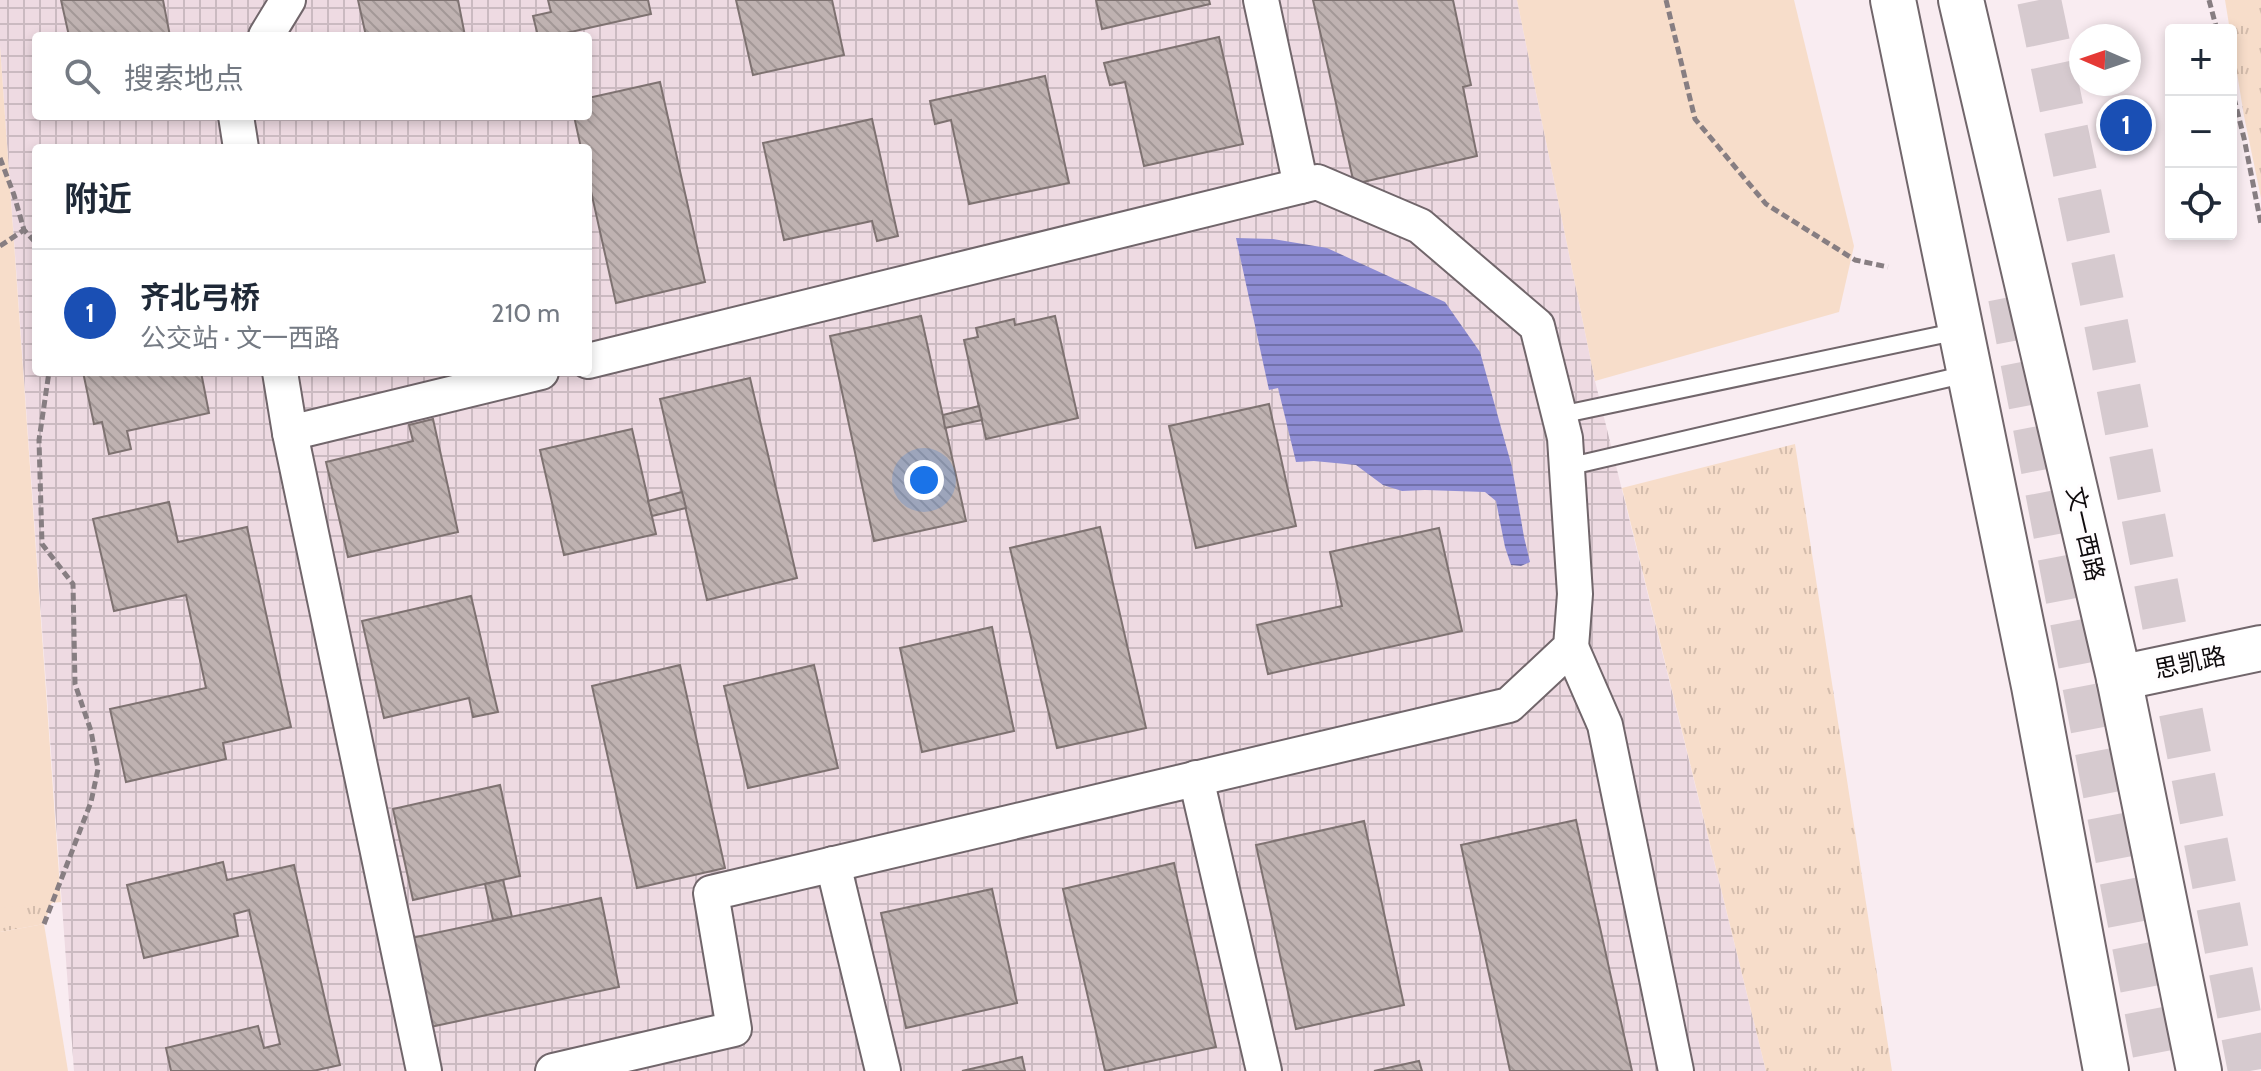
<!DOCTYPE html>
<html lang="zh">
<meta charset="utf-8">
<style>
:root{--surface:#fff;--page:#f6f6f7;--text:#1f2937;--muted:#747a83;--line:#e0e1e3;--accent:#db2777}
body{margin:0;font-family:Cabin,"Noto Sans SC",sans-serif;background:var(--page);color:var(--text)}
.controls{position:absolute;right:24px;top:24px;display:grid;overflow:hidden;border-radius:8px;box-shadow:0 4px 12px #0003}
.controls button{width:72px;height:72px;display:grid;place-items:center;padding:0;border:0;border-bottom:2px solid var(--line);background:var(--surface);color:var(--text);font:40px sans-serif}
.compass{position:absolute;left:2069px;top:24px;width:72px;height:72px;border-radius:50%;background:var(--surface);box-shadow:0 4px 12px #0003;rotate:272deg}
.you{position:absolute;left:924px;top:480px;width:28px;height:28px;margin:-20px;border:6px solid #fff;border-radius:50%;background:#1a73e8;box-shadow:0 0 0 12px #1a73e833}
.badge{display:grid;place-items:center;width:52px;height:52px;border-radius:50%;background:var(--accent);color:#fff;font-size:26px;font-weight:700}
.pin{position:absolute;translate:-50% -50%;border:4px solid #fff;box-shadow:0 2px 8px #0006}
.list{margin:0;padding:0;list-style:none}
h2{display:flex;justify-content:space-between;align-items:center;height:104px;margin:0;padding:0 32px;font-size:34px}
h2 small{font-size:26px;font-weight:400;color:var(--muted)}
.list li{display:grid;grid-template-columns:52px 1fr auto;gap:24px;align-items:center;box-sizing:border-box;height:128px;padding:0 32px;border-top:2px solid var(--line)}
.list b{display:block;font-size:30px;white-space:nowrap}
.list p{margin:0;font-size:26px;white-space:nowrap;color:var(--muted)}
.list em{font-size:26px;font-style:normal;color:var(--muted)}
.icon{flex:none;width:44px;height:44px;fill:none;stroke:currentColor;stroke-width:2;stroke-linecap:round;stroke-linejoin:round}
.map{position:relative;flex:none;width:2261px;height:1071px;overflow:hidden}
.search{position:absolute;background:var(--surface);box-shadow:0 4px 12px #0003;left:32px;top:32px;width:560px;height:88px;display:flex;align-items:center;gap:20px;box-sizing:border-box;padding:0 28px;border-radius:8px;color:var(--muted);font-size:30px}
.panel{position:absolute;background:var(--surface);box-shadow:0 4px 12px #0003;left:32px;top:144px;width:560px;height:232px;border-radius:8px}
.map>svg:first-child{display:block}
.industrial{fill:url(#industrial-grid);fill-rule:evenodd}
.grass{fill:url(#grass-tufts)}
.green{fill:#f7ddca}
.water{fill:url(#water-rules)}
.building{fill:url(#building-back-hatch);stroke:#7e7271;stroke-width:2}
.lines{fill:none;stroke-linecap:round;stroke-linejoin:round}
.highway-tunnel{stroke:#d6cacf;stroke-width:44;stroke-dasharray:44 22;stroke-linecap:butt}
.lane-casing{stroke:#71666b;stroke-width:20}
.street-casing{stroke:#71666b;stroke-width:38}
.secondary-casing{stroke:#71666b;stroke-width:48}
.primary-casing{stroke:#71666b;stroke-width:48}
.path{stroke:#877e82;stroke-width:5;stroke-dasharray:8 4;stroke-linecap:butt}
.lane{stroke:#fff;stroke-width:16}
.street{stroke:#fff;stroke-width:34}
.secondary{stroke:#fff;stroke-width:44}
.primary{stroke:#fff;stroke-width:44}
.labels{text-anchor:middle;stroke-width:7;stroke-linejoin:round;paint-order:stroke}
.street-label{font-size:24px;fill:#0f0b0d;stroke:#fffdfe}
</style>
<div class="map">
<svg width="2261" height="1071" viewBox="0 0 2261 1071">
<defs>
<pattern id="industrial-grid" width="8" height="8" patternUnits="userSpaceOnUse" patternTransform="scale(2)"><rect width="8" height="8" fill="#eedae2"/><path d="M0 4h8M4 0v8" fill="none" stroke="#cbbac1"/></pattern>
<pattern id="grass-tufts" width="24" height="20" patternUnits="userSpaceOnUse" patternTransform="scale(2)"><rect width="24" height="20" fill="#f7ddca"/><path d="M3 7l-1-3M5 7V3M7 7l1-3M15 17l-1-3M17 17v-4M19 17l1-3" fill="none" stroke="#d3bcac"/></pattern>
<pattern id="water-rules" width="6" height="5" patternUnits="userSpaceOnUse" patternTransform="scale(2)"><rect width="6" height="5" fill="#8e8cd3"/><path d="M0 2.5h6" fill="none" stroke="#7271aa"/></pattern>
<pattern id="building-back-hatch" width="6" height="6" patternUnits="userSpaceOnUse" patternTransform="scale(2)"><rect width="6" height="6" fill="#bfb2b1"/><path d="M-1 5l2 2M0 0l6 6M5-1l2 2" fill="none" stroke="#a39897"/></pattern>
</defs>
<rect width="100%" height="100%" fill="#f9ecf1"/>
<!-- industrial -->
<path class="industrial" d="M 0,0 L 1517,0 L 1595,381 L 1766,1071 L 74,1071 L 0,46 ZM 36,36 L 588,36 L 588,116 L 36,116 ZM 36,148 L 588,148 L 588,372 L 36,372 Z"/>
<!-- grass -->
<g class="grass">
<path d="M 2225,0 L 2261,0 L 2261,198 L 2244,116 Z"/>
<path d="M 1795,444 L 1892,1071 L 1766,1071 L 1622,488 Z"/>
<path d="M 52,902 L 44,924 L 0,932 L 0,907 Z"/>
</g>
<!-- green -->
<g class="green">
<path d="M 1517,0 L 1794,0 L 1854,246 L 1839,312 L 1595,381 Z"/>
<path d="M 0,46 L 61,902 L 0,908 Z"/>
<path d="M 44,924 L 68,1071 L 0,1071 L 0,932 Z"/>
</g>
<!-- water -->
<path class="water" d="M 1236,238 L 1273,239 L 1327,248 L 1445,302 L 1480,352 L 1512,467 L 1524,537 L 1530,562 L 1521,566 L 1511,565 L 1505,547 L 1496,501 L 1485,492 L 1425,490 L 1402,491 L 1383,485 L 1356,465 L 1314,461 L 1296,462 L 1278,388 L 1269,390 Z"/>
<!-- building -->
<g class="building">
<path d="M 61,0 L 163,0 L 170,36 L 69,36 Z"/>
<path d="M 358,0 L 458,0 L 465,36 L 366,36 Z"/>
<path d="M 548,0 L 648,0 L 651,14 L 553,36 L 538,36 L 533,16 L 551,12 Z"/>
<path d="M 736,0 L 832,0 L 844,55 L 753,75 Z"/>
<path d="M 1096,0 L 1209,0 L 1210,4 L 1102,29 Z"/>
<path d="M 1313,0 L 1453,0 L 1471,85 L 1463,87 L 1477,156 L 1354,184 Z"/>
<path d="M 1219,37 L 1243,144 L 1144,166 L 1125,82 L 1110,85 L 1104,63 Z"/>
<path d="M 1045,76 L 1069,183 L 969,204 L 951,120 L 935,124 L 930,101 Z"/>
<path d="M 660,82 L 705,282 L 616,303 L 588,178 L 588,148 L 581,148 L 574,116 L 588,116 L 588,98 Z"/>
<path d="M 872,119 L 898,236 L 877,241 L 872,221 L 784,240 L 763,143 Z"/>
<path d="M 921,316 L 966,521 L 874,541 L 830,336 Z"/>
<path d="M 1055,316 L 1078,418 L 986,439 L 964,340 L 978,337 L 976,328 L 1014,319 L 1015,325 Z"/>
<path d="M 83,372 L 201,372 L 209,413 L 127,431 L 131,449 L 109,454 L 102,422 L 94,424 Z"/>
<path d="M 750,378 L 797,578 L 707,600 L 660,399 Z"/>
<path d="M 1269,404 L 1296,526 L 1196,548 L 1169,426 Z"/>
<path d="M 979,406 L 982,420 L 945,428 L 943,415 Z"/>
<path d="M 433,419 L 458,532 L 348,557 L 326,462 L 413,441 L 409,425 Z"/>
<path d="M 632,429 L 656,534 L 564,555 L 540,450 Z"/>
<path d="M 682,492 L 686,508 L 652,516 L 648,501 Z"/>
<path d="M 169,502 L 178,542 L 247,527 L 291,727 L 223,743 L 226,759 L 126,782 L 110,709 L 206,688 L 186,595 L 114,611 L 93,519 Z"/>
<path d="M 1100,527 L 1146,728 L 1057,748 L 1010,548 Z"/>
<path d="M 1439,528 L 1462,631 L 1268,674 L 1257,625 L 1342,606 L 1330,552 Z"/>
<path d="M 471,596 L 498,712 L 473,717 L 469,698 L 384,718 L 362,621 Z"/>
<path d="M 992,627 L 1014,731 L 922,752 L 900,648 Z"/>
<path d="M 680,665 L 725,868 L 637,888 L 592,686 Z"/>
<path d="M 814,665 L 838,768 L 748,788 L 724,686 Z"/>
<path d="M 500,785 L 520,876 L 413,900 L 393,809 Z"/>
<path d="M 1576,820 L 1632,1071 L 1510,1071 L 1461,845 Z"/>
<path d="M 1364,821 L 1404,1005 L 1296,1029 L 1256,845 Z"/>
<path d="M 223,862 L 227,880 L 294,865 L 340,1065 L 313,1071 L 171,1071 L 166,1048 L 258,1026 L 264,1048 L 280,1044 L 249,910 L 234,914 L 238,936 L 144,958 L 127,885 Z"/>
<path d="M 1174,863 L 1216,1047 L 1105,1071 L 1063,889 Z"/>
<path d="M 503,880 L 512,917 L 493,920 L 485,884 Z"/>
<path d="M 992,889 L 1017,1003 L 906,1028 L 881,913 Z"/>
<path d="M 601,898 L 619,987 L 416,1030 L 397,941 Z"/>
<path d="M 1022,1057 L 1025,1071 L 962,1071 Z"/>
<path d="M 1419,1061 L 1422,1071 L 1374,1071 Z"/>
</g>
<g class="lines">
<!-- highway-tunnel -->
<g class="highway-tunnel">
<path d="M 2039,0 L 2101,297 L 2250,1071"/>
<path d="M 2010,297 L 2158,1071"/>
</g>
<!-- lane casing -->
<g class="lane-casing">
<g id="lane">
<path d="M 1560,415 L 1959,331"/>
<path d="M 1567,467 L 1967,374"/>
</g>
</g>
<!-- street casing -->
<g class="street-casing">
<g id="street">
<path d="M 1261,0 L 1301,186"/>
<path d="M 266,36 L 288,0"/>
<path d="M 236,116 L 241,148"/>
<path d="M 280,372 L 290,433"/>
<path d="M 1571,647 L 1605,725 L 1676,1071"/>
<path d="M 1196,778 L 1264,1071"/>
<path d="M 833,864 L 883,1071"/>
<path d="M 424,1071 L 290,433 L 541,372"/>
<path d="M 553,1071 L 734,1029 L 711,893 L 1509,705 L 1571,647 L 1575,594 L 1565,438 L 1537,326 L 1420,226 L 1317,182 L 588,361"/>
</g>
</g>
<!-- secondary casing -->
<g class="secondary-casing">
<path id="secondary" d="M 2119,678 L 2261,648"/>
</g>
<!-- primary casing -->
<g class="primary-casing">
<g id="primary">
<path d="M 1893,0 L 2034,686 L 2106,1071"/>
<path d="M 1961,0 L 2119,678 L 2199,1071"/>
</g>
</g>
<!-- path -->
<g class="path">
<path d="M 1666,0 L 1695,119 L 1766,204 L 1855,260 L 1888,267"/>
<path d="M 2209,0 L 2217,30"/>
<path d="M 2231,86 L 2244,138 L 2261,224"/>
<path d="M 0,158 L 14,195 L 24,230 L 36,243"/>
<path d="M 0,246 L 24,230"/>
<path d="M 44,924 L 91,802 L 98,769 L 91,731 L 75,684 L 73,584 L 42,544 L 39,440 L 49,372"/>
</g>
<!-- lane -->
<use href="#lane" class="lane"/>
<!-- street -->
<use href="#street" class="street"/>
<!-- secondary -->
<use href="#secondary" class="secondary"/>
<!-- primary -->
<use href="#primary" class="primary"/>
</g>
<g class="labels">
<!-- street labels -->
<g class="street-label">
<text transform="translate(2085 534) rotate(77)" y="8">文一西路</text>
<text transform="translate(2190 663) rotate(-12)" y="8">思凯路</text>
</g>
</g>
</svg>
<div class="controls">
<button>+</button>
<button>−</button>
<button><svg class="icon" aria-label="locate" viewBox="0 0 24 24"><circle cx="12" cy="12" r="6"/><path d="M12 2v4M12 18v4M2 12h4M18 12h4"/></svg></button>
</div>
<svg class="compass" viewBox="-18 -18 36 36"><path d="M0-13l5 13h-10z" fill="#e53935"/><path d="M0 13l5-13h-10z" fill="#747a83"/></svg>
<div class="you"></div>
<div class="pin badge" style="left:2126px;top:125px;background:#1a4fb4">1</div>
<div class="search"><svg class="icon" aria-label="search" viewBox="0 0 24 24"><circle cx="10" cy="10" r="6"/><path d="M15 15l6 6"/></svg>搜索地点</div>
<section class="panel">
<h2>附近<small></small></h2>
<ul class="list">
<li><span class="badge" style="background:#1a4fb4">1</span><div><b>齐北弓桥</b><p>公交站 · 文一西路</p></div><em>210 m</em></li>
</ul>
</section>
</div>
